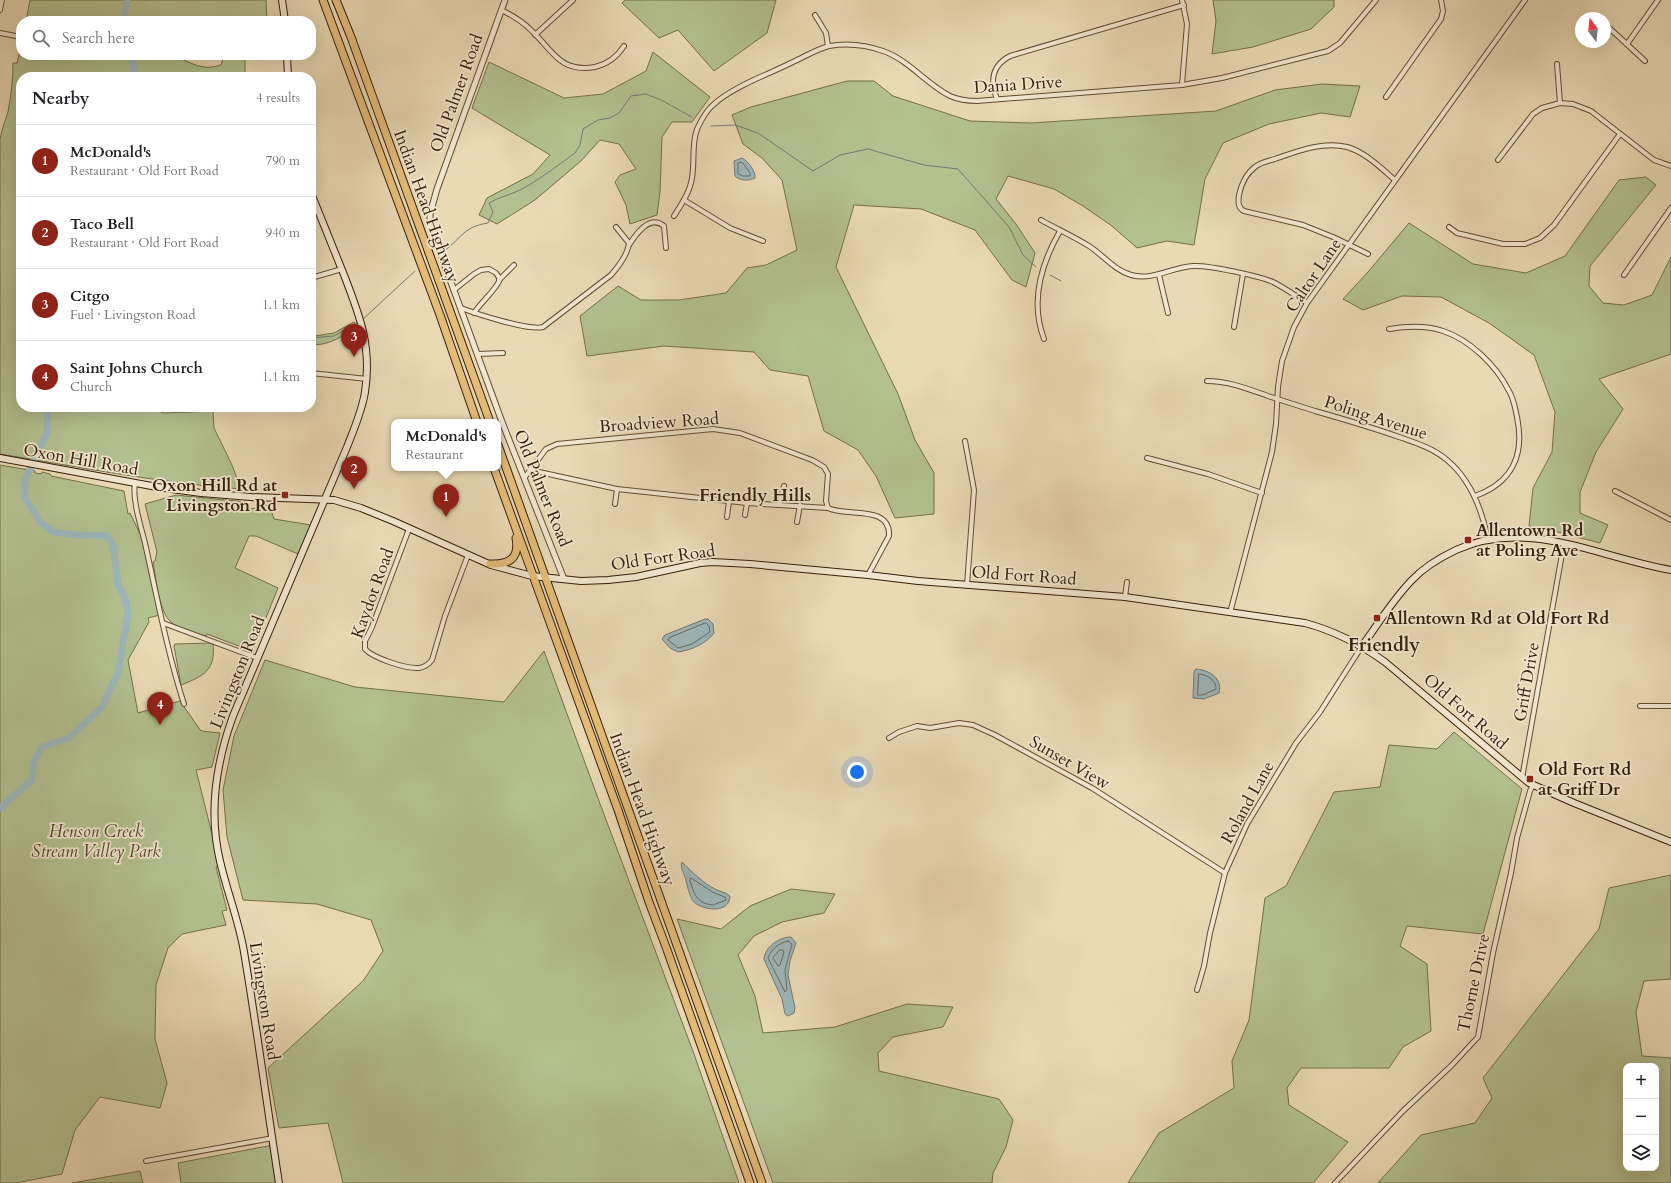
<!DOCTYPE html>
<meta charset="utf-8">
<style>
:root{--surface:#fff;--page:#f6f6f6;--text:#202124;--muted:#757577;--line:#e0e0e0;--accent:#8f2418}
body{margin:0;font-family:Cardo,serif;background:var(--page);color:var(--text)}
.controls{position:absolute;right:12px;bottom:12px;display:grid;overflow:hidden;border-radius:8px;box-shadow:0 4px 16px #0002}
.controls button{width:36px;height:36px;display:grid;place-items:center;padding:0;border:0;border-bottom:1px solid var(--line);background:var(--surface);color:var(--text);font:20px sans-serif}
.compass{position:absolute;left:1575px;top:12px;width:36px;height:36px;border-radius:50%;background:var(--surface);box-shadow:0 4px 16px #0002;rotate:345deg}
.you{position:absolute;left:857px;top:772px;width:14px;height:14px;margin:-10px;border:3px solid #fff;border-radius:50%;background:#1a73e8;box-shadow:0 0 0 6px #1a73e833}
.badge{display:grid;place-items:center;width:26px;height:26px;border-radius:50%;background:var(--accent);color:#fff;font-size:13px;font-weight:700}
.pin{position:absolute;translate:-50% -33px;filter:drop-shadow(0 1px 2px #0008)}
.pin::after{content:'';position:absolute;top:21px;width:14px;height:12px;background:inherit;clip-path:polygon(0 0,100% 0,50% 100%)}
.popup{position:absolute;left:391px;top:419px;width:110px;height:52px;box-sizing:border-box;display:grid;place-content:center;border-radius:8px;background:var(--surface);filter:drop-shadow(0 1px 3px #0005);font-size:13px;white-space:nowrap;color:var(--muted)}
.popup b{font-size:15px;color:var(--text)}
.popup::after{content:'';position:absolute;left:50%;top:100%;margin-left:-8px;border:8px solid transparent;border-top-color:var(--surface)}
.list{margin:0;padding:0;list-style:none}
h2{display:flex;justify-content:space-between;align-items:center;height:52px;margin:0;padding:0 16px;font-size:17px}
h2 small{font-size:13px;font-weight:400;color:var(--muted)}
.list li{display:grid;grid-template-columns:26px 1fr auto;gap:12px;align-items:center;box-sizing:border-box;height:72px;padding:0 16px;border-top:1px solid var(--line)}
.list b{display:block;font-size:15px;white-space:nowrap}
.list p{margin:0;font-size:13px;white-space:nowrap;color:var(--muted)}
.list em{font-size:13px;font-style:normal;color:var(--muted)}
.icon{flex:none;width:22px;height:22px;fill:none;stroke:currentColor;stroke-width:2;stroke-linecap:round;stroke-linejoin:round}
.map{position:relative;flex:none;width:1671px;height:1183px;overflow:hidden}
.search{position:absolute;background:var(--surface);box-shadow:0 4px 16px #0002;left:16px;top:16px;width:300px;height:44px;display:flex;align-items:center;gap:10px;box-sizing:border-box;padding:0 14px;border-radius:16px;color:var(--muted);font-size:15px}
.panel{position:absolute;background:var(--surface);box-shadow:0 4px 16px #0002;left:16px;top:72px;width:300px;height:340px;border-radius:16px}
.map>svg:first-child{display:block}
.green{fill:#b3c090;stroke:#746f4c;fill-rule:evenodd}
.water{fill:#9db7ba;stroke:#747a73}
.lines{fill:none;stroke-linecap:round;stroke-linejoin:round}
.shore{stroke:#6a6a62;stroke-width:1}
.stream{stroke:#747a73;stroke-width:1}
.river{stroke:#9db7ba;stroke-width:7}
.minor-casing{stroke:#634d34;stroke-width:6}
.tertiary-casing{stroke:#634d34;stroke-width:7}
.secondary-casing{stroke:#361e09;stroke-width:8}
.trunk-casing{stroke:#361e09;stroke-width:9}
.minor{stroke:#f1e6cf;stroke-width:4}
.tertiary{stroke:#f1e6cf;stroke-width:5}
.secondary{stroke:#f1e6cf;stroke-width:6}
.trunk{stroke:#e4bc7a;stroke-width:7}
.poi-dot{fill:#8f2418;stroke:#f1e6cf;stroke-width:1.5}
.labels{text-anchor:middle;stroke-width:3.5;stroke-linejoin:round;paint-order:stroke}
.street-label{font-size:17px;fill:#361e09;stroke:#f1e6cf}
.poi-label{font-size:17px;font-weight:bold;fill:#361e09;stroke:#f1e6cf;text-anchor:start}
.park-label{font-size:17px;font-style:italic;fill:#55462b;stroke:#f1e6cf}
.neighbourhood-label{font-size:18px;font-weight:bold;fill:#361e09;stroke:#f1e6cf}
.quarter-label{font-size:19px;font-weight:bold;fill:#361e09;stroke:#f1e6cf}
</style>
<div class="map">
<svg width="1671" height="1183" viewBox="0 0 1671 1183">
<rect width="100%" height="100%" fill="#e9d9b5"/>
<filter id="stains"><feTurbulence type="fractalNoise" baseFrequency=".005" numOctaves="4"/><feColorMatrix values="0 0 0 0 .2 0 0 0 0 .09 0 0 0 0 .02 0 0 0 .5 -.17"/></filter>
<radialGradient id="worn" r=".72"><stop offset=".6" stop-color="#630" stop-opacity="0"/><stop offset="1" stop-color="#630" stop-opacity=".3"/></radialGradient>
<!-- green -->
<g class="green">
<path d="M 30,0 L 266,0 L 267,21 L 26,21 Z"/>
<path d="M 625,0 L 776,0 L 767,33 L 714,71 L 678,30 L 659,38 L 622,3 Z"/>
<path d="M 1213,0 L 1334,0 L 1334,7 L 1311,29 L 1253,47 L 1212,54 L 1216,21 Z"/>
<path d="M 21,46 L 21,55 L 189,55 L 182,59 C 196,66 206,70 221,65 L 224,55 L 245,55 L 245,77 L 21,77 L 21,407 L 145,407 L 164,413 L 213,411 L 214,428 L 232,465 L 241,489 C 160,483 79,467 0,454 L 0,139 C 2,129 5,121 8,112 C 11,95 13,80 13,63 L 17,63 Z"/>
<path d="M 653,52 L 710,97 L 692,122 L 672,122 L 662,137 L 660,192 L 657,215 L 630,224 L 626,205 L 615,182 L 620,175 L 636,169 L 619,144 L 600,140 L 581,161 L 535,200 L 497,224 L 479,215 L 487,198 L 533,174 L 550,155 L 472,108 L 489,62 L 564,98 L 603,94 L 646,71 Z"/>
<path d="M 847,81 L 874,81 L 893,96 L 970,121 L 1031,123 L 1216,111 L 1275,90 L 1322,84 L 1360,86 L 1350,117 L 1321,113 L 1269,124 L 1223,143 L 1205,179 L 1194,245 L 1167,241 L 1137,248 L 1112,226 L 1083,206 L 1054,189 L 1008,176 L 996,199 L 1016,224 L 1035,253 L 1026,287 L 1012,280 L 975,230 L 921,209 L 854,205 L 836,267 L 898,394 L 915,440 L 934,473 L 934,514 L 895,518 L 876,476 L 858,450 L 824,431 L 808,376 L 770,370 L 754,352 L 664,346 L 587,356 L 580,316 L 618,286 L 641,300 L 679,300 L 726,293 L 747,268 L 766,265 L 797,250 L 782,180 L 762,158 L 743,144 L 732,115 L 751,107 Z"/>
<path d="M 1646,177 L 1656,185 L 1590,266 L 1589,286 L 1603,303 L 1624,305 L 1652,295 L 1671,257 L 1671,354 L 1599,379 L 1623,409 L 1596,452 L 1580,492 L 1580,513 L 1608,525 L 1600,543 L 1558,532 L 1529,526 L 1533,488 L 1552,452 L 1555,412 L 1534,355 L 1489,323 L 1441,297 L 1402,296 L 1363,310 L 1343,299 L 1368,272 L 1409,223 L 1473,264 L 1526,273 L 1565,256 L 1619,180 Z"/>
<path d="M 354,322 L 356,328 C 342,336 327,347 311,344 L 311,335 L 314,336 L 334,333 Z"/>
<path d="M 0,465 L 35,471 L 35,473 L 41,474 L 42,472 L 50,474 L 51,476 L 124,491 L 128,514 L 130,513 L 141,536 L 160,615 L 148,618 L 149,622 L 128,660 L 138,713 L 180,701 L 201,731 L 220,733 L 212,767 L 196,770 L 220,866 L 216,867 L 227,910 L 222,911 L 226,925 L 182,934 L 168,948 L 156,985 L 155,1039 L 167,1083 L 160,1108 L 100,1097 L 75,1130 L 62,1174 L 16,1183 L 0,1183 Z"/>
<path d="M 176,495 L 246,502 L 246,510 L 269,505 L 274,519 L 311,525 L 298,554 L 256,536 L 249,536 L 235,568 L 278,588 L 253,650 L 249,650 L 207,634 L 206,636 C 195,633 179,629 171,622 C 159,612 156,578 153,562 L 155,561 L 157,552 L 145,504 Z"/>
<path d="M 213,643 C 216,670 204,676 181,685 L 174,646 L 175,644 Z"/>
<path d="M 544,651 L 599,801 L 694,1054 L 739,1183 L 343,1183 L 328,1123 L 279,1128 L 268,1068 L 363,981 L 383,951 L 371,920 L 317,904 L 243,900 L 227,837 L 223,790 L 234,736 L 265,660 L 355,687 L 504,702 Z"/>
<path d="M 1454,732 L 1522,789 L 1483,934 L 1407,926 L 1400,946 L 1427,964 L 1431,1031 L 1403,1047 L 1389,1068 L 1301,1068 L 1287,1088 L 1289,1105 L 1348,1142 L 1313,1183 L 1128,1183 L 1159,1133 L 1234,1088 L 1232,1061 L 1249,1020 L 1265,898 L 1286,886 L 1334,792 L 1380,787 L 1389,745 L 1437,749 Z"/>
<path d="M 1671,875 L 1671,979 L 1644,981 L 1636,1012 L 1642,1056 L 1671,1058 L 1671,1183 L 1378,1183 L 1421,1135 L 1475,1123 L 1492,1098 L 1483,1078 L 1599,929 L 1609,888 ZM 1626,1066 L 1656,1066 L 1656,1168 L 1626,1168 Z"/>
<path d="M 791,889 L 835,894 L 824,913 L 782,922 L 754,936 L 738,955 L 755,996 L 763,1033 L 835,1027 L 907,1004 L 953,1007 L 943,1027 L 893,1037 L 878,1053 L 879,1071 L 999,1099 L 1013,1120 L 1006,1147 L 993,1173 L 992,1183 L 773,1183 L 677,919 L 721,929 L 750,906 Z"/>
<path d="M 273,1145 L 279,1183 L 181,1183 L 178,1163 Z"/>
<path d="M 140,1171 L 143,1183 L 72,1183 Z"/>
</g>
<!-- water -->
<g class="water">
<path d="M 742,158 C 748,161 756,172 755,178 C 748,181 740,181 735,176 L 734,161 Z"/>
<path d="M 705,619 L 708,619 L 713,624 L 714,633 C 706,644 691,650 678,652 L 670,648 L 662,639 L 665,635 Z"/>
<path d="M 1196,669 C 1209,670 1223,678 1219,693 L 1204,699 L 1193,698 L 1194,671 Z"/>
<path d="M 682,862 C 692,872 703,883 715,889 C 720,892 726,892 730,896 C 730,914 702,911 693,901 C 689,895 687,884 685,877 C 683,872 680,867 682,862 Z"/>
<path d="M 791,937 L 796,943 L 790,961 L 788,975 L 795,1008 L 794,1013 L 788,1016 L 785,1014 L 782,999 L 764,959 C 765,947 779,937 791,937 Z"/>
</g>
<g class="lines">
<!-- shore -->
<g class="shore">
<path d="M 740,162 L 743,163 L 750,173 L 750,176 L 743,176 L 738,174 L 738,164 Z"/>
<path d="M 706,623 L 709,626 L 710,632 L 692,644 L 678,648 L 668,640 L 669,638 Z"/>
<path d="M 1199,674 C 1207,674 1217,681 1216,689 L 1203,695 L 1198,695 Z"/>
<path d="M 691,878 L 714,893 L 725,897 L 726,900 L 713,905 C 696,903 695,895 690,881 Z"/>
<path d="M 788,941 L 792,944 L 785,970 L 787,990 L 785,992 L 768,958 C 771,949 779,943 788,941 Z"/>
<path d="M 780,950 L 783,950 L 784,952 L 780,965 L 778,966 L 773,958 Z"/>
</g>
<!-- stream -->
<g class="stream">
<path d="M 711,126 L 735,125 L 758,133 L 813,171 L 840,155 L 868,149 L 924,165 L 958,169 L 1009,227 L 1023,255 L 1036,267"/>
<path d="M 444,251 C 463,237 463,227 488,223 L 493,212 L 489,203 C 499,197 510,195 520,190 C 539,180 557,166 575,153 L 580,145 L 583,129 L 598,120 L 610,118 L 619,113 L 631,96 L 646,94 L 661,100 L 692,117"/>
<path d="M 1050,275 L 1061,281"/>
<path d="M 362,320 L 415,271"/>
<path d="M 311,338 L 334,336 L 358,322"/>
</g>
<!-- river -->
<g class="river">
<path d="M 123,21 L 127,0"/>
<path d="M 131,55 L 135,77"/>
<path d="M 0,808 L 32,780 L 34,761 L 42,747 L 69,738 L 102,707 L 118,673 L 128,614 L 125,598 L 118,585 L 113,544 L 107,536 L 76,535 L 53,532 L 40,522 L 25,498 L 25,480 L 47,433 L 47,414 L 44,407"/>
</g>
<!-- minor casing -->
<g class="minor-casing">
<g id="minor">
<path d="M 0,10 L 2,0"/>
<path d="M 501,10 C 512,15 523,22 532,31 C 553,51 560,73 595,67 C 608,64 617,57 624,46"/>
<path d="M 815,15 L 826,33 L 828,46"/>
<path d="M 1605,24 L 1645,61"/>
<path d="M 0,33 L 21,37"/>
<path d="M 535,35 L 573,0"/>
<path d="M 1627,44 L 1658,0"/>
<path d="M 1557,64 L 1560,103"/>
<path d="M 1182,85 L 1187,24 L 1182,0"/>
<path d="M 1386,97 L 1441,19 L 1443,11 L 1441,0"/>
<path d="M 997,99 C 990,81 991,66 1010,56 L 1184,5"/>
<path d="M 1498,160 L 1533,114 L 1542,108 L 1560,103 L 1573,104 L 1591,111 L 1654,160 L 1671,166"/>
<path d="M 684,200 L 730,228 L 763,241"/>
<path d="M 674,216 C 681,205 690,192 692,178 C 695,161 691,140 699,125 C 703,117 707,110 713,105 C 732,87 769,74 793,62 C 804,57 817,49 829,46 C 846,43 866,45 883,51 C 909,60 926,84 950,96 C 959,100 968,101 977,101 L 1182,85 L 1222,78 L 1328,51 L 1340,43 L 1376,0"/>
<path d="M 1041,220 C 1057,229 1073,236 1089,246 C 1103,255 1114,270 1131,275 C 1153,281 1172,267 1193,266 C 1209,265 1259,276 1273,282 C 1285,288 1296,296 1307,303"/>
<path d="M 1449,227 L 1457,233 L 1503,244 L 1525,244 L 1540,238 L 1554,225 L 1620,134"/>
<path d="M 629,245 C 636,234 650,214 664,226 L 666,248"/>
<path d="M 1368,254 L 1333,237 L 1303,225 L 1244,211 C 1238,208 1238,202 1239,195 C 1241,184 1247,173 1255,167 C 1261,162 1269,161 1275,159 C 1298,151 1323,141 1347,147 C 1365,152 1381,168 1395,180"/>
<path d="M 1159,275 L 1168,313"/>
<path d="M 1624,275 L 1671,208"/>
<path d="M 311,278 L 342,269"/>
<path d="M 499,280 L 514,265"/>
<path d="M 454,290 L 474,274 L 481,270 L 489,269 L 496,273 L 500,279 C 497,289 481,302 474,313"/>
<path d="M 461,308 C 477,314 529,331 543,327 L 611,275 C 618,267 628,255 629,243 L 616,227"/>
<path d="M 1234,327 L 1243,274"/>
<path d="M 1389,329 C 1407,326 1426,325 1443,331 C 1470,340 1496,365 1509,391 C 1514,399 1515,408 1517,417 C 1525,455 1512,483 1475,496"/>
<path d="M 1044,339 C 1030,302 1041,264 1060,231"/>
<path d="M 478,354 L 503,353"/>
<path d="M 311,373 L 367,379"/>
<path d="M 1207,381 C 1229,381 1248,389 1268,396 C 1284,401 1299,406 1315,411 C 1343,419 1371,427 1399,437 C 1416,443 1433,448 1447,460 C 1471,480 1482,510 1488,539"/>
<path d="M 965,441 L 974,490 L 967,585"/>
<path d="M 1147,458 L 1208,474 L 1262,493"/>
<path d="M 530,470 L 617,489 L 747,503 L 828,508"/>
<path d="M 525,477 L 546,449 L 557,444 L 713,429 L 740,433 L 812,460 L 824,467 L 828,474 L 826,501 L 828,508 C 845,517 891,504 889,536 L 868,575"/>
<path d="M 135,483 C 132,499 141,527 145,543 C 157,597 167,651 184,704"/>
<path d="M 1615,491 L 1671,520"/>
<path d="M 615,504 L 617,489"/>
<path d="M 779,505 L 784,486"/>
<path d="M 745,515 L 747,503"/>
<path d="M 727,517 L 729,501"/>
<path d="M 797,522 L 800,505"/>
<path d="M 409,529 L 372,627 L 365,641 L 365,649 C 373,658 406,669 419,668 C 425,667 428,665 432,660 L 445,616 L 468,555"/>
<path d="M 1125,597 L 1127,582"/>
<path d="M 1230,613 L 1272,452 L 1276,424 L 1278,387 L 1282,361 L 1294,327 L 1307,303 L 1525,0"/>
<path d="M 163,623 L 257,658"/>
<path d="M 1640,706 L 1671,706"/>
<path d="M 889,738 L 899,732 L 917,726 L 930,728 L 959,723 L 973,725 L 995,735 L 1092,788 L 1225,873"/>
<path d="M 1522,778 L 1564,543"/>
<path d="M 1197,990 L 1204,966 L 1210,933 L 1225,873 L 1247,824 L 1296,743 L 1320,712 L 1362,646"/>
<path d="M 146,1161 L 273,1138"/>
<path d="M 1335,1183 L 1403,1111 L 1452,1065 L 1478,1037 L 1493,953 L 1511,873 L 1517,838 L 1530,791 L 1533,785"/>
</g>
</g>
<!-- tertiary casing -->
<g class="tertiary-casing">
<path id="tertiary" d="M 505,0 L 437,189 L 430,214 L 430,221 L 433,233 L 502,422 L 564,579"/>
</g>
<!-- secondary casing -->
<g class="secondary-casing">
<g id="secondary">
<path d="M 282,0 L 285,21"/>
<path d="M 287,55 L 288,77"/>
<path d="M 0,458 L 157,487 L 201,493 L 251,497 L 334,500 L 361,508 L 393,521 L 491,565 L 532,576 L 581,581 L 608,580 L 636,577 L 700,563 L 712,562 L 750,564 L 868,575 L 918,581 L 1125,597 L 1305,623 C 1335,631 1360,644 1385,662 L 1529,783 L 1574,803 L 1671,842"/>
<path d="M 1362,646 C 1378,624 1392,601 1411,581 C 1424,567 1439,558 1456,550 C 1528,517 1599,558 1671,570"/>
<path d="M 279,1183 C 267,1106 257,1029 244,952 C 239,921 227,892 220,861 C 208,811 216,763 233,716 L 347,447 C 354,429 362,411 365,392 C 372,347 360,316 344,275 C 333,247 322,220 311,193"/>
</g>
</g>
<!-- trunk casing -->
<g class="trunk-casing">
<g id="trunk">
<path d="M 323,0 L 440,315 L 477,422"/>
<path d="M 336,0 L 351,37 L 490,422"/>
<path d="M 498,445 L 762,1183"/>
<path d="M 494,468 L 618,810 L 649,902 L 666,947 L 750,1183"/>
<path d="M 490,564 C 508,565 520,559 516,538"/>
</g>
</g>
<!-- minor -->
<use href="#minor" class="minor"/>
<!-- tertiary -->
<use href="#tertiary" class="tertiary"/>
<!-- secondary -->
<use href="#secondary" class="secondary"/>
<!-- trunk -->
<use href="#trunk" class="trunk"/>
</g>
<!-- markers -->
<g class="poi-dot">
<rect x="281" y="491" width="8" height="8" rx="2"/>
<rect x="1464" y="536" width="8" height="8" rx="2"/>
<rect x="1373" y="614" width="8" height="8" rx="2"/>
<rect x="1526" y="775" width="8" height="8" rx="2"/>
</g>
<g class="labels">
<!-- street labels -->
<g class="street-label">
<text transform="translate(1018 84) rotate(-4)" y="6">Dania Drive</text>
<text transform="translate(456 93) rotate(-70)" y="6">Old Palmer Road</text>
<text transform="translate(427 206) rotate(70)" y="6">Indian Head Highway</text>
<text transform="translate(1313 275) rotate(-56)" y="6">Caltor Lane</text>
<text transform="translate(1376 417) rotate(18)" y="6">Poling Avenue</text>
<text transform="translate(659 422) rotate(-4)" y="6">Broadview Road</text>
<text transform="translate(81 459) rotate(10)" y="6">Oxon Hill Road</text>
<text transform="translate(543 488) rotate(68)" y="6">Old Palmer Road</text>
<text transform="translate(663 557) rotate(-8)" y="6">Old Fort Road</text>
<text transform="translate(1024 575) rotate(4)" y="6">Old Fort Road</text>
<text transform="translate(372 593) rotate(-70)" y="6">Kaydot Road</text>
<text transform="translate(237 672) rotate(-68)" y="6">Livingston Road</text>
<text transform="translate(1526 682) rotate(-80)" y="6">Griff Drive</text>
<text transform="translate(1466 711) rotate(41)" y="6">Old Fort Road</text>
<text transform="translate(1070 762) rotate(30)" y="6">Sunset View</text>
<text transform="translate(1247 802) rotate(-61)" y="6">Roland Lane</text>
<text transform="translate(643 809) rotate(70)" y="6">Indian Head Highway</text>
<text transform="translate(1473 983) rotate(-78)" y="6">Thorne Drive</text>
<text transform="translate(265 1001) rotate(81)" y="6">Livingston Road</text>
</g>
<!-- poi labels -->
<g class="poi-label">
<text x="277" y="491" text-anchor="end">Oxon Hill Rd at<tspan x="277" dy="20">Livingston Rd</tspan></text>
<text x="1476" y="536">Allentown Rd<tspan x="1476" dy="20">at Poling Ave</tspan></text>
<text x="1385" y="624">Allentown Rd at Old Fort Rd</text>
<text x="1538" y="775">Old Fort Rd<tspan x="1538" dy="20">at Griff Dr</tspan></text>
</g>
<!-- park labels -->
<g class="park-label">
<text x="96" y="837">Henson Creek<tspan x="96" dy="20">Stream Valley Park</tspan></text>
</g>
<!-- neighbourhood labels -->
<g class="neighbourhood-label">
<text x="755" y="501">Friendly Hills</text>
</g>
<!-- quarter labels -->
<g class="quarter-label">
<text x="1384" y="651">Friendly</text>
</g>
</g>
<rect width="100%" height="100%" filter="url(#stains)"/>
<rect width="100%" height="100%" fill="url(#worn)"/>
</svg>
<div class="controls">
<button>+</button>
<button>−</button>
<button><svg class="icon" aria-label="layers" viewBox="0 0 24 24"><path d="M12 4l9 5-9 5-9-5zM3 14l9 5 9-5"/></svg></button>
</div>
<svg class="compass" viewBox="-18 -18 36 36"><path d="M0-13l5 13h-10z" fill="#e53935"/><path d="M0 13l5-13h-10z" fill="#757577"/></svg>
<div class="you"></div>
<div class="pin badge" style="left:446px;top:517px">1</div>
<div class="popup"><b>McDonald's</b>Restaurant</div>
<div class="pin badge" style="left:354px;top:489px">2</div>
<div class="pin badge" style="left:354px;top:357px">3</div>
<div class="pin badge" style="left:160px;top:725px">4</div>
<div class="search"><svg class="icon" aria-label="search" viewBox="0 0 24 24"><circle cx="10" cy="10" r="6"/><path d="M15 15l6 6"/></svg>Search here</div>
<section class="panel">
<h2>Nearby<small>4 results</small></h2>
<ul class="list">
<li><span class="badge">1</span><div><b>McDonald's</b><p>Restaurant · Old Fort Road</p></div><em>790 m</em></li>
<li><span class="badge">2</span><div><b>Taco Bell</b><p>Restaurant · Old Fort Road</p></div><em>940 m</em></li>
<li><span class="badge">3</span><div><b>Citgo</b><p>Fuel · Livingston Road</p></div><em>1.1 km</em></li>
<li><span class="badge">4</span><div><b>Saint Johns Church</b><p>Church</p></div><em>1.1 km</em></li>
</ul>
</section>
</div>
